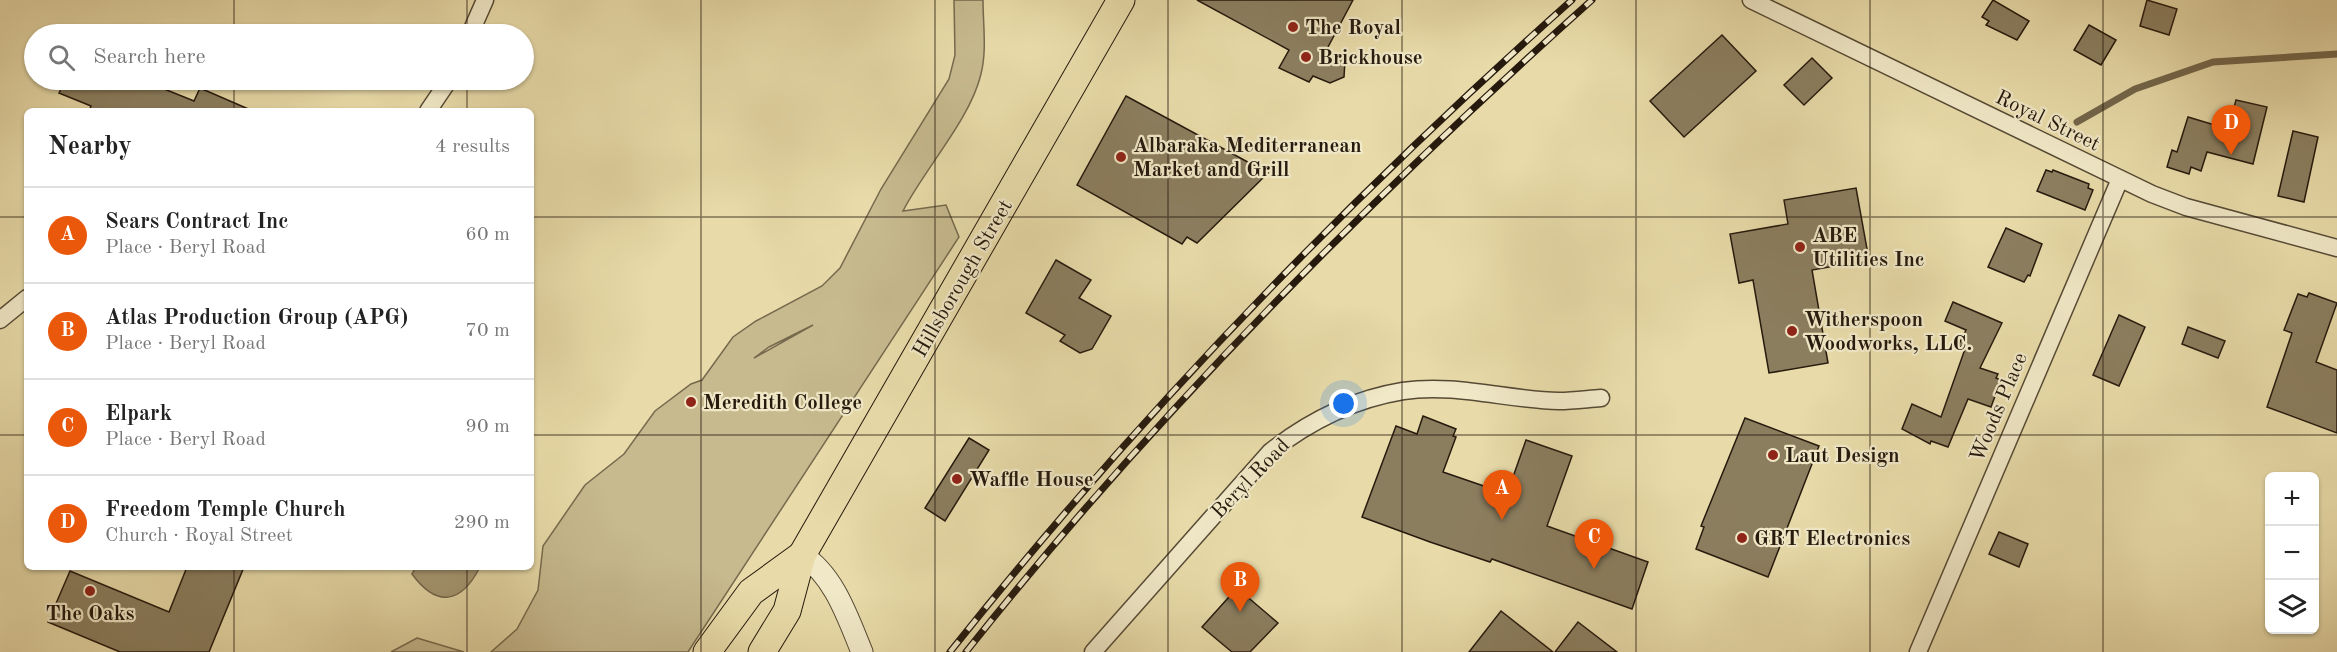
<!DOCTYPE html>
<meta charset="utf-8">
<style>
:root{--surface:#fff;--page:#f6f6f6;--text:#222;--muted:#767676;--line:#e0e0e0;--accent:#ea580c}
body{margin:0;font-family:"Old Standard TT",serif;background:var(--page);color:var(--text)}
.controls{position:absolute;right:18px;bottom:18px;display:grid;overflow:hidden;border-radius:9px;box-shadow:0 2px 4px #0004}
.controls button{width:54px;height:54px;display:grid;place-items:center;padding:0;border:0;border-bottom:2px solid var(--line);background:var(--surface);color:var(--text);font:30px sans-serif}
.you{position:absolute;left:1344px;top:404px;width:21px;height:21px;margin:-15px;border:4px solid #fff;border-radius:50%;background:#1a73e8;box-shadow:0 0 0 9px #1a73e833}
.badge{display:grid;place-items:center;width:39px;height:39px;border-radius:50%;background:var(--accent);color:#fff;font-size:20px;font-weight:700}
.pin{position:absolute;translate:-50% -50px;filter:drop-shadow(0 2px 3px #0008)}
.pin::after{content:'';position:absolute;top:32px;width:21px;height:18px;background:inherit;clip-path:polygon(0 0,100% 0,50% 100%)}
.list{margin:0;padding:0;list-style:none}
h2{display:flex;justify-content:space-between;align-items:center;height:78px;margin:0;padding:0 24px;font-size:26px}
h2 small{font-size:20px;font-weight:400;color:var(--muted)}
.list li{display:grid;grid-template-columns:39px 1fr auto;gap:18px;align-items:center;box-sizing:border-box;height:96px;padding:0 24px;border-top:2px solid var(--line)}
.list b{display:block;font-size:22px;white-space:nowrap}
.list p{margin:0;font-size:20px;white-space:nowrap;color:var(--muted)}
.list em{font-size:20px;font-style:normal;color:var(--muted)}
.icon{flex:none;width:33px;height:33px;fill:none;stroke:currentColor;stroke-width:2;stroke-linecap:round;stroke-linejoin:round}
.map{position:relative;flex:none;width:2337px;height:652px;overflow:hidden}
.search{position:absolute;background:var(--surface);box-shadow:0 2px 4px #0004;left:24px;top:24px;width:510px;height:66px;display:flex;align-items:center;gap:15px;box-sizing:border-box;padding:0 21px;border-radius:33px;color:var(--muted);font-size:22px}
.panel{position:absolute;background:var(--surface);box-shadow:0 2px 4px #0004;left:24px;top:108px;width:510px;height:462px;border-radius:9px}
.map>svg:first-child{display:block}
.green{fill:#c7ba8f;stroke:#766a4e;stroke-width:1.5;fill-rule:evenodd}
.water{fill:#a69974;stroke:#73664b;stroke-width:1.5}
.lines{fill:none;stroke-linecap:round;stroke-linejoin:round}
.stream{stroke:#73664b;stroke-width:7}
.building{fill:#8b7e5f;stroke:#261a0e;stroke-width:1.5}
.minor-casing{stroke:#564a35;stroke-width:19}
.tertiary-casing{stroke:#564a35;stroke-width:23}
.primary-casing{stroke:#261a0e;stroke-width:29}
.minor{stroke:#f0e8c7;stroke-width:16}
.tertiary{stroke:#f0e8c7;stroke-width:21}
.primary{stroke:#e8dba9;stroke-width:27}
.rail-casing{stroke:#261a0e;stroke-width:7}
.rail{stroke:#f0e8c7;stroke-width:4.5;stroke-dasharray:14;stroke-linecap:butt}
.grid{fill:none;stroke:#261a0e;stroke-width:1.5;stroke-opacity:0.55}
.poi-dot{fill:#8f2418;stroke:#f0e8c7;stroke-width:2}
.labels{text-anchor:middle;stroke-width:4.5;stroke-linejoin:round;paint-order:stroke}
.poi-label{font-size:21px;font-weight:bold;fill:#261a0e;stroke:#f0e8c7;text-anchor:start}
.street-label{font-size:21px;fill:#261a0e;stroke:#f0e8c7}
</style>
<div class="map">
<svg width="2337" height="652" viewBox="0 0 2337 652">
<rect width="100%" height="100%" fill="#e8dba9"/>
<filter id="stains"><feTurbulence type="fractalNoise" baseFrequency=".00333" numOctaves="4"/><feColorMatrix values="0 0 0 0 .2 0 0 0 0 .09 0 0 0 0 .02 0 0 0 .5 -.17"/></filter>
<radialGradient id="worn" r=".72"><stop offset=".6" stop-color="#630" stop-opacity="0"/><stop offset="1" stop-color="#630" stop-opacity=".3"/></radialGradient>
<!-- green -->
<g class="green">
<path d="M 954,0 L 983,0 C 983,25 987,50 981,74 C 970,120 925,168 903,211 L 946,205 L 959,237 L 688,652 L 491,652 L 517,629 L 538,590 L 543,546 L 585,485 L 624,454 L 655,411 L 691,384 L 702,380 L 733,337 L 756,321 L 822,286 L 840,268 L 881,189 L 949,79 L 955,55 ZM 813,325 L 754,358 L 769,347 Z"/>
<path d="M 417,638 L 464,652 L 391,652 Z"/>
</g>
<!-- water -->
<path class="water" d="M 416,567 L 480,567 C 461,604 437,608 412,574 Z"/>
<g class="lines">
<!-- stream -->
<path class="stream" d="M 2077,122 L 2135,89 L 2213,62 L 2337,54"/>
</g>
<!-- building -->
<g class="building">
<path d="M 1197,0 L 1353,0 L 1327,49 L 1345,61 L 1344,77 L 1330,83 L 1313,76 L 1309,82 L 1279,68 L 1289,50 Z"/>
<path d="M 1993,0 L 2029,21 L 2017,40 L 1986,25 L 1989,21 L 1982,17 Z"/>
<path d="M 2147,0 L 2177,9 L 2169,35 L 2140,26 Z"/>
<path d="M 2089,25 L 2116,40 L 2101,65 L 2074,50 Z"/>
<path d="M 1722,35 L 1756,71 L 1684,137 L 1650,101 Z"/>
<path d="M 1812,58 L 1832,78 L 1804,105 L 1784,85 Z"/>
<path d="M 65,80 L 142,80 L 194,101 L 200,88 L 253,111 L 89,111 L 91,106 L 59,93 Z"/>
<path d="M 1126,96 L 1268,173 L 1197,243 L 1187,237 L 1182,244 L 1077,185 Z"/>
<path d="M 2236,100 L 2267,107 L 2253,164 L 2207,152 L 2201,171 L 2191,167 L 2189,174 L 2167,167 L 2172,150 L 2177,152 L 2188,117 L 2228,129 Z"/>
<path d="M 2293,131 L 2318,137 L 2304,202 L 2278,196 Z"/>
<path d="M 2046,170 L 2052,172 L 2053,170 L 2089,184 L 2088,188 L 2093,190 L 2085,210 L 2037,191 Z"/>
<path d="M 1856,188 L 1869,260 L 1812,270 L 1828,363 L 1769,373 L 1753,280 L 1739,283 L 1730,234 L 1788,224 L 1784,200 Z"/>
<path d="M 2006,228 L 2042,244 L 2030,276 L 2028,275 L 2024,282 L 1988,267 Z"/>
<path d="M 1056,260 L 1091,280 L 1079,298 L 1111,316 L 1092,349 L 1080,353 L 1060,341 L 1065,335 L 1026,313 Z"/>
<path d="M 2309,293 L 2337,303 L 2316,362 L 2337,370 L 2337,433 L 2267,407 L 2292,333 L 2284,330 L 2298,294 L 2307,297 Z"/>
<path d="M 1953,302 L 2002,323 L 1980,368 L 1998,374 L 1996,378 L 2001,380 L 1991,407 L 1968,399 L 1948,447 L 1931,441 L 1930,444 L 1902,429 L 1912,404 L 1941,417 L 1965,349 L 1958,346 L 1966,330 L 1945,321 Z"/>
<path d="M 2119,315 L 2145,327 L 2119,386 L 2093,375 Z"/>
<path d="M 2188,327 L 2225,341 L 2218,358 L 2182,344 Z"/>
<path d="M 1423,416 L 1456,429 L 1453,436 L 1456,437 L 1443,472 L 1507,494 L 1526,440 L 1572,456 L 1547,526 L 1648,562 L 1632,609 L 1492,559 L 1490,562 L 1430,542 L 1362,517 L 1396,426 L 1417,434 Z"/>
<path d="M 1745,418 L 1819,446 L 1768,577 L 1696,549 L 1704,527 L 1701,526 Z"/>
<path d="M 969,438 L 989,450 L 945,521 L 925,508 Z"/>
<path d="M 1999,532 L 2028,544 L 2019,567 L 1989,554 Z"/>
<path d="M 187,567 L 244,567 L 209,652 L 120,652 L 48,622 L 70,571 L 169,612 Z"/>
<path d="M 1237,588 L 1278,623 L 1250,652 L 1232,652 L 1202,627 Z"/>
<path d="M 1501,611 L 1553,652 L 1469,652 Z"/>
<path d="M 1578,622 L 1617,652 L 1555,652 Z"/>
</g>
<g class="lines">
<!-- minor casing -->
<g class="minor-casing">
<g id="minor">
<path d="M 1751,0 L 2152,194 L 2186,207 L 2337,248"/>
<path d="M 470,34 L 485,0"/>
<path d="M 428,111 L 449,80"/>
<path d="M 0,320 L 27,298"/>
<path d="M 1093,652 L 1270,452 C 1308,422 1354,399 1403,391 C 1455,383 1507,400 1559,401 C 1573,401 1587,399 1601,398"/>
<path d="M 1918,652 L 2120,179"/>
</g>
</g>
<!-- tertiary casing -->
<g class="tertiary-casing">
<path id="tertiary" d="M 802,555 C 834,575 848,618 862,652"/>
</g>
<!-- primary casing -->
<g class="primary-casing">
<g id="primary">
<path d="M 707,652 L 751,592 L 802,555"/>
<path d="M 762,652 L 787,611 L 802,555 L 1121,0"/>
</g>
</g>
<!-- minor -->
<use href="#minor" class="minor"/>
<!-- tertiary -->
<use href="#tertiary" class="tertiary"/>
<!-- primary -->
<use href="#primary" class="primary"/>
<!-- rail casing -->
<g class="rail-casing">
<g id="rail">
<path d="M 950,652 C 1137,417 1347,200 1572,0"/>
<path d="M 966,652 C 1153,416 1367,201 1592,0"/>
</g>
</g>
<!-- rail -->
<use href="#rail" class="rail"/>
</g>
<!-- grid -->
<path class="grid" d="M 234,0 L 234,34M 467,0 L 467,34M 701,0 L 701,652M 935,0 L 935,652M 1168,0 L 1168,652M 1402,0 L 1402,652M 1636,0 L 1636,652M 1870,0 L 1870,652M 2103,0 L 2103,652M 234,80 L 234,111M 467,80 L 467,111M 0,217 L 27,217M 531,217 L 2337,217M 0,435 L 27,435M 531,435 L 2337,435M 234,567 L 234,652M 467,567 L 467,652"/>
<!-- markers -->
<g class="poi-dot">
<circle cx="1293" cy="27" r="6"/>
<circle cx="1306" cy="57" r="6"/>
<circle cx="1121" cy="157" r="6"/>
<circle cx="1800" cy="247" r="6"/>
<circle cx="1792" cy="331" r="6"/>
<circle cx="691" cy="402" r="6"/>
<circle cx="1773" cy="455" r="6"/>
<circle cx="957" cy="479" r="6"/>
<circle cx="1742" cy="538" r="6"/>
<circle cx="90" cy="591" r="6"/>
</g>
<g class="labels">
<!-- poi labels -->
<g class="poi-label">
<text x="1305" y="34">The Royal</text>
<text x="1318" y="64">Brickhouse</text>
<text x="1133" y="152">Albaraka Mediterranean<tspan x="1133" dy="24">Market and Grill</tspan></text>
<text x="1812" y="242">ABE<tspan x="1812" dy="24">Utilities Inc</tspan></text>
<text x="1804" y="326">Witherspoon<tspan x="1804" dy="24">Woodworks, LLC.</tspan></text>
<text x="703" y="409">Meredith College</text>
<text x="1785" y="462">Laut Design</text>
<text x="969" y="486">Waffle House</text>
<text x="1754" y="545">GRT Electronics</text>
<text x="90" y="620" text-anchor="middle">The Oaks</text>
</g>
<!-- street labels -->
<g class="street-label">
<text transform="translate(2048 120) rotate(26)" y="7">Royal Street</text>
<text transform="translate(962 278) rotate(-60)" y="7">Hillsborough Street</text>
<text transform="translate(1998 407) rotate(-67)" y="7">Woods Place</text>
<text transform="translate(1250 478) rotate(-46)" y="7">Beryl Road</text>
</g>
</g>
<rect width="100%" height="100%" filter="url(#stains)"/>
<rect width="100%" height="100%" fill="url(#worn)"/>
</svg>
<div class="controls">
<button>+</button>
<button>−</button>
<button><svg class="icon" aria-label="layers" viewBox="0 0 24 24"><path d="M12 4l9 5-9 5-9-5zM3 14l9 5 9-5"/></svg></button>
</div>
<div class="you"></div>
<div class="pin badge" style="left:1502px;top:520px">A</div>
<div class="pin badge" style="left:1240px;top:612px">B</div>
<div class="pin badge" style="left:1594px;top:569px">C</div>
<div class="pin badge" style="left:2231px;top:155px">D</div>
<div class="search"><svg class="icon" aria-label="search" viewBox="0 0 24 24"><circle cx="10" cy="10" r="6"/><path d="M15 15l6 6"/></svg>Search here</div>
<section class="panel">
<h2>Nearby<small>4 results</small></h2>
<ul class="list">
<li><span class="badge">A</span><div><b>Sears Contract Inc</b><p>Place · Beryl Road</p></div><em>60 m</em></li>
<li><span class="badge">B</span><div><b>Atlas Production Group (APG)</b><p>Place · Beryl Road</p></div><em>70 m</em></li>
<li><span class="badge">C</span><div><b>Elpark</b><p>Place · Beryl Road</p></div><em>90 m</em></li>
<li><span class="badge">D</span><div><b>Freedom Temple Church</b><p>Church · Royal Street</p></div><em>290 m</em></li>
</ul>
</section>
</div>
